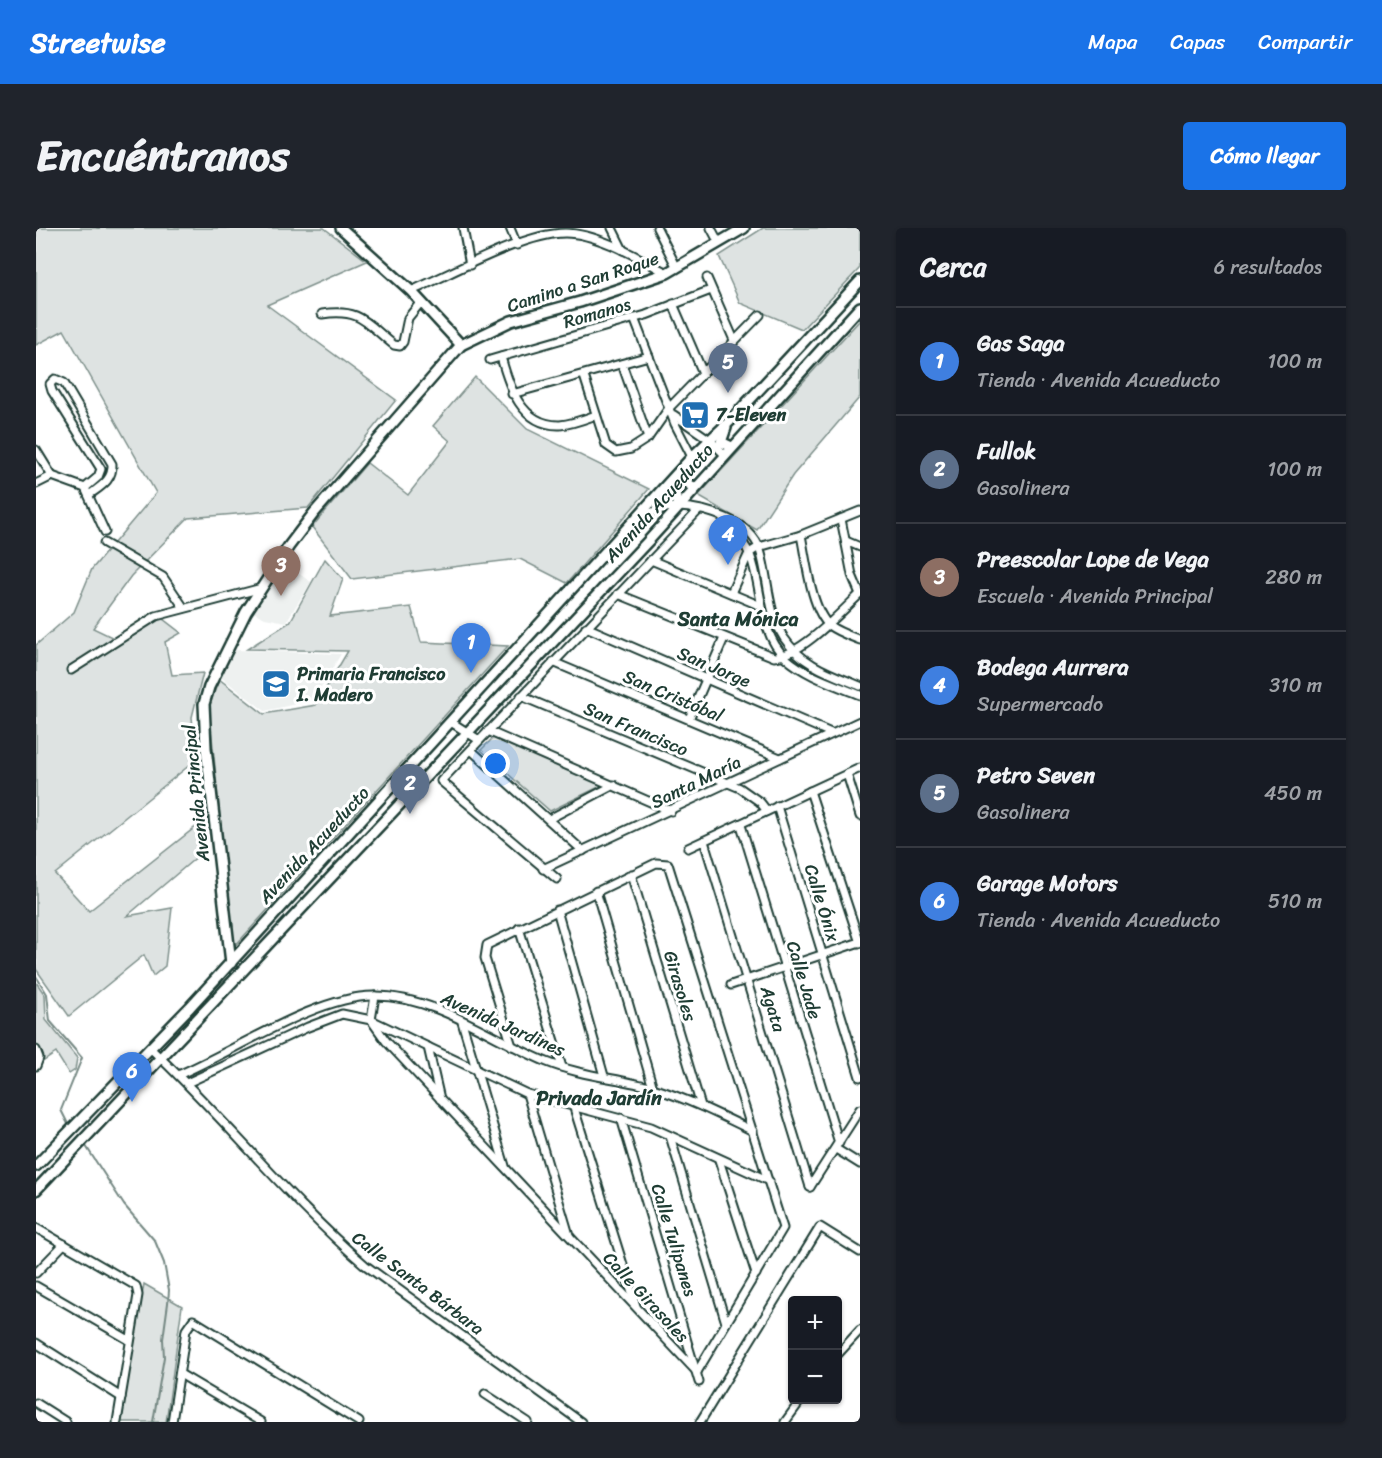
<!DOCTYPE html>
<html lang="es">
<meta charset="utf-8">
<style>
:root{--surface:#171b24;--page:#20242c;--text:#f1f3f6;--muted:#9ea1a6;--line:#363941;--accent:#1a73e8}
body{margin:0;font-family:Sriracha,sans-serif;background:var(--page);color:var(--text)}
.controls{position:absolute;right:18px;bottom:18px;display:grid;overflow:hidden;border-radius:6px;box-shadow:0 2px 4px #0004}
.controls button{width:54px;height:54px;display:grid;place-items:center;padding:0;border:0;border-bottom:2px solid var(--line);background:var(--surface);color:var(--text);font:30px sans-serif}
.you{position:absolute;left:460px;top:536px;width:21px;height:21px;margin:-15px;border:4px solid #fff;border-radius:50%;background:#1a73e8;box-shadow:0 0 0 9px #1a73e833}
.badge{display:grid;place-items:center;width:39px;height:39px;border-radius:50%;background:var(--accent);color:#fff;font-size:20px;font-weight:700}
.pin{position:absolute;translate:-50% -50px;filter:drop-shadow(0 2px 3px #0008)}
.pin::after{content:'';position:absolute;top:32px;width:21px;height:18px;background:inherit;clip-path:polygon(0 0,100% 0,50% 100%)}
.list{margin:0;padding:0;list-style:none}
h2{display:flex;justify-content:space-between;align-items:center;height:78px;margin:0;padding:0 24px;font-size:26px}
h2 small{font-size:20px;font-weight:400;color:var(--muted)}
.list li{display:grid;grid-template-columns:39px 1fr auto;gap:18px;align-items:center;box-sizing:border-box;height:108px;padding:0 24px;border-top:2px solid var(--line)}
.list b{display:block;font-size:22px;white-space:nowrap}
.list p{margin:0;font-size:20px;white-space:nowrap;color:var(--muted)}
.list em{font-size:20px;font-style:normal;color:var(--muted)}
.map{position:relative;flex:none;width:824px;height:1194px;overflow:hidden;border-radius:6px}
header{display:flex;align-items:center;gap:36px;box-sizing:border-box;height:84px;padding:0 30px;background:var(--accent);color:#fff}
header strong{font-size:28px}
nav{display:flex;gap:33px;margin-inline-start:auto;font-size:21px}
.intro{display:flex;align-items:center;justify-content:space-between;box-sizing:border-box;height:144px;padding:0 36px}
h1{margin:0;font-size:42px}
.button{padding:15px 27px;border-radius:6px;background:var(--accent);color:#fff;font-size:21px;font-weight:700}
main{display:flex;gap:36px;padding:0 36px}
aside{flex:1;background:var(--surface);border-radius:6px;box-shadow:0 2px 4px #0004}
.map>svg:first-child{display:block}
.built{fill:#eef1f0}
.green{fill:#dee3e2;stroke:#7e908b;stroke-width:1.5}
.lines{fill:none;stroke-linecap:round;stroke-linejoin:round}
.stream{stroke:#758883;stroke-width:2}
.street-casing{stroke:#1f3d34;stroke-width:11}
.secondary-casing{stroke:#1f3d34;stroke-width:14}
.street{stroke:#fff;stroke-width:7}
.secondary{stroke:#fff;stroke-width:9}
.labels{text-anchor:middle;stroke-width:6;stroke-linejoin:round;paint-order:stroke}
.street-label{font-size:18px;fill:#1f3d34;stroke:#fff}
.poi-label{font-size:18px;font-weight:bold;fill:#1f3d34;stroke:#fff;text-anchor:start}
.neighbourhood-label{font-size:20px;font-weight:bold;fill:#1f3d34;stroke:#fff}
</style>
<header>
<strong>Streetwise</strong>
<nav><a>Mapa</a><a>Capas</a><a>Compartir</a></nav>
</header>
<div class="intro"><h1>Encuéntranos</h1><a class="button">Cómo llegar</a></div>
<main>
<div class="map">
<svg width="824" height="1194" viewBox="0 0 824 1194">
<rect width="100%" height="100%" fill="#fff"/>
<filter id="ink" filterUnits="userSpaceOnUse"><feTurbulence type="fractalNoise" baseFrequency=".0167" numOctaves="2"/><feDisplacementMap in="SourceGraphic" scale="12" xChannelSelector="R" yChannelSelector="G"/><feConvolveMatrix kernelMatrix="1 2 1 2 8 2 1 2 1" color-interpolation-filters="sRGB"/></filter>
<g filter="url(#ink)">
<!-- built -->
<g class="built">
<path d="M 246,334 L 275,354 L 250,394 L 229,390 L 215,383 Z"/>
<path d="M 197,422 L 305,426 L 277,472 L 229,483 L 182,447 Z"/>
</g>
<!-- green -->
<g class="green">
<path d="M 0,0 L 288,0 L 331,33 L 231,77 L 360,172 L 272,280 L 152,290 L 95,348 L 57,400 L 86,414 L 123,388 L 145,405 L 129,414 L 136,447 L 167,445 L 156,489 L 160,532 L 19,646 L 53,683 L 166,594 L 169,622 L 91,688 L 136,680 L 129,738 L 117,748 L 108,727 L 33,788 L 0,741 L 0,417 L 38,384 L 56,341 L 120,265 L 28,102 L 0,117 Z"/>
<path d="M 727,0 L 824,0 L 824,40 L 766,101 L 704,75 L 683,28 Z"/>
<path d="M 824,92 L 824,169 L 757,247 L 721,302 L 662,268 Z"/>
<path d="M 439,149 L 491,201 L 613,261 L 531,355 L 484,331 L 316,351 L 276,299 L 331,235 L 372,267 L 414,213 L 397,198 Z"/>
<path d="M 289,331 L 307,351 L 294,388 L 375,379 L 385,414 L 472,418 L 197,720 L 173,479 L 183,451 L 228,486 L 280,477 L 312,423 L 211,421 L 254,394 Z"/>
<path d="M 457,510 L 567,557 L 514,583 L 445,522 Z"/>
<path d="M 0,754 L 9,767 L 10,792 L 41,830 L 39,842 L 33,846 L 20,825 L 8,833 L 0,822 Z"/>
<path d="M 108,1056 L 146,1078 L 130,1194 L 85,1194 Z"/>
</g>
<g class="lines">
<!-- stream -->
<g class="stream">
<path d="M 61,0 L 65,0"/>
<path d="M 0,748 L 11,766 L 14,793 L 46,830 L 25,882 L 34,900"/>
<path d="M 48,915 L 88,977 L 119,1013 L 128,1035 L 133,1062 L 132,1075 L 127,1111 L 128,1129 L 117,1194"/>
</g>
<!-- street casing -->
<g class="street-casing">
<g id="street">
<path d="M 427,0 L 434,37"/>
<path d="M 474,0 L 481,17"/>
<path d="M 576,0 L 587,22"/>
<path d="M 621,0 L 641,40"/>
<path d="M 675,0 L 683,15"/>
<path d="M 671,50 L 698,112"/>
<path d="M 375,63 C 415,46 488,5 529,5 C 561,5 603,30 631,45"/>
<path d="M 637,76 L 667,145"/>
<path d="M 286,86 C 325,80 330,95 358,117 L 364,118 L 367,114 L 372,90 L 385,74"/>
<path d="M 598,90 L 639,196 L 656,229"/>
<path d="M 465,129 C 473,158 485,198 524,197 C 536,196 549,191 560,187"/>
<path d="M 454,132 L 610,87 L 675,62"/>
<path d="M 586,136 L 612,210"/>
<path d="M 548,148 L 570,217 L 580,224 L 595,221 L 612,210 L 633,180 L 724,87"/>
<path d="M 476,166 L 613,128"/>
<path d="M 638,187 L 674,212 L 689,227"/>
<path d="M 0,222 L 16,248"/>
<path d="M 16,248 L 49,260 L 69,304"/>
<path d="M 0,256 L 16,248"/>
<path d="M 49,260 L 62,249 L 65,241 L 16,163 L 14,156 L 19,151 L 28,155 L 76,236 C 77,252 65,258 53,267"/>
<path d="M 603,289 C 616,284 629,278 643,279 C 669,280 715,293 724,322 C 733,351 731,383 748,410 C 766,437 795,446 824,458"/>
<path d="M 687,290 C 697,302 708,313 714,327 C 727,359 722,405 750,430 C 770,448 800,457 824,467"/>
<path d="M 805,291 L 816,347 L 824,366"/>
<path d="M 765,307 C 770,331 775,382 794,398 C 802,404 814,408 824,412"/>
<path d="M 810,313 L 824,319"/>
<path d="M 68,315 L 127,349 L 148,380"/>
<path d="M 615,332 L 725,378"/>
<path d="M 695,365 L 713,325 L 723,319 L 765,307 L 824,283"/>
<path d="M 582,366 L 738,429 C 764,428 804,385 824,366"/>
<path d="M 550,399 L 795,505"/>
<path d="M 517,434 L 744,530"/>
<path d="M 35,442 L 120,388 L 226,360"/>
<path d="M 485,468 L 704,560 L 724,574 L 731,583"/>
<path d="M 653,491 L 688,410"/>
<path d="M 415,494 L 443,512"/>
<path d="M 452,503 L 635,583"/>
<path d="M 435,522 L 547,623"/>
<path d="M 811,546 L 824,588"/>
<path d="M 774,563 L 824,715"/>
<path d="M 741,578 L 824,849"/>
<path d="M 513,591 L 578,557"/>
<path d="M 705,597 L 803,915"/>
<path d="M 668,613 L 774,959"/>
<path d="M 652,620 L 824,540"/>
<path d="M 507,641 L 824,493"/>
<path d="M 595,646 L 665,878"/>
<path d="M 521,651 L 405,553 L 663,282"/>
<path d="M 560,663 L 617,860"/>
<path d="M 521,682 L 568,848"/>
<path d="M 483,700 L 526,839"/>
<path d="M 695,757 L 824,714"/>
<path d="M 339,768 L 335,792 L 350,813 L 661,1144"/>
<path d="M 426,794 L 469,938"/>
<path d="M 476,818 L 449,730 L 451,717 L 620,635 L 632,636 L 747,1000 L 661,1144"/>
<path d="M 392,819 L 404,871"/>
<path d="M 114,820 C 189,890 252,971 329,1037 L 545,1194"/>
<path d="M 0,822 L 3,830 L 0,838"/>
<path d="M 142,847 C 197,824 282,767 339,768 C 400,768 457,812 511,834 C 545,848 583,850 617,860 C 652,871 684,887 717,903"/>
<path d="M 151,855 L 272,799 L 306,786 L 335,792 L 491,866 L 615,899 L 733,953"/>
<path d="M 491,866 L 533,1007"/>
<path d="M 538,880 L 600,1078"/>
<path d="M 585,890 L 663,1154"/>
<path d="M 634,908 L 690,1095"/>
<path d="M 800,921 L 824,936"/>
<path d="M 683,932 L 720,1046"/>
<path d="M 774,959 L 824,881"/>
<path d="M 0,1000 L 100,1058 L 102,1067 L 81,1194"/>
<path d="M 0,1045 L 28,1016"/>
<path d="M 0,1058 L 93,1112"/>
<path d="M 0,1115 L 85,1169"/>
<path d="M 802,1126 L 824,1102"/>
<path d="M 144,1146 L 225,1194"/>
<path d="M 449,1166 L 492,1194"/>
<path d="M 0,1175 L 30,1194"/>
<path d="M 136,1194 L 150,1102 L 157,1092 L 323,1194"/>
<path d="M 664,1194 L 784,999 L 824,1024"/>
<path d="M 749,1194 L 765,1172"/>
</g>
</g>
<!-- secondary casing -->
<g class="secondary-casing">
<g id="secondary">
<path d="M 305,0 L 375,63 L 425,117"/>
<path d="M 690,200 L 685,214 L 696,219"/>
<path d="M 640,248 L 652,254 L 657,261"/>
<path d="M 636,252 L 642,279"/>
<path d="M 195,735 L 170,520 L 168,476 L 173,459 L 210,384 L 253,318 L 278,285 L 425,117 L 475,93 L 544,74 L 631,45 L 708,0"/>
<path d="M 0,938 L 154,779 L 656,229 L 694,193 L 824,53"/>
<path d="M 0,962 L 615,310 L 824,79"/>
</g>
</g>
<!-- street -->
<use href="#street" class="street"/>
<!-- secondary -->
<use href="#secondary" class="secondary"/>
</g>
</g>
<!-- icons -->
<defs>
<g id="supermarket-square" transform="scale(1.5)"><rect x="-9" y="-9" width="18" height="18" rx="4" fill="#1f6fb2" stroke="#fff"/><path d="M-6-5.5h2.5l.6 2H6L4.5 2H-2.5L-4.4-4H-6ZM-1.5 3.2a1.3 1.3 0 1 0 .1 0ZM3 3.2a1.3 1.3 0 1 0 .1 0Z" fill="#fff"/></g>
<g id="school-square" transform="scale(1.5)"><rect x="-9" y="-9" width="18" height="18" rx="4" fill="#1f6fb2" stroke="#fff"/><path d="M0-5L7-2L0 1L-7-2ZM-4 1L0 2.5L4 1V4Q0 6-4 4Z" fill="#fff"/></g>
</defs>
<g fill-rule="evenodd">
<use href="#supermarket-square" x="659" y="187"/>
<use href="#school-square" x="240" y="456"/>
</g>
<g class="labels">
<!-- street labels -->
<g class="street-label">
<text transform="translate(547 54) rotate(-18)" y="6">Camino a San Roque</text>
<text transform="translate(561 85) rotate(-16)" y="6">Romanos</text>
<text transform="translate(623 275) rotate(-48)" y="6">Avenida Acueducto</text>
<text transform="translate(678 439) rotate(23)" y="6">San Jorge</text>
<text transform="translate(637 468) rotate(23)" y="6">San Cristóbal</text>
<text transform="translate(600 501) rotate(23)" y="6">San Francisco</text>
<text transform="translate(660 554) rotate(-26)" y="6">Santa María</text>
<text transform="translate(160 565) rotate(-96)" y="6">Avenida Principal</text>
<text transform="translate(278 617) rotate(-47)" y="6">Avenida Acueducto</text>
<text transform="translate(786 675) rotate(73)" y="6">Calle Ónix</text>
<text transform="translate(768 752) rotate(73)" y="6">Calle Jade</text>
<text transform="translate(644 758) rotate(73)" y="6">Girasoles</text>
<text transform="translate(737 781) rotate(73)" y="6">Agata</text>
<text transform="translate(467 796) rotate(24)" y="6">Avenida Jardines</text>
<text transform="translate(638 1012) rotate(73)" y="6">Calle Tulipanes</text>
<text transform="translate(382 1055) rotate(37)" y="6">Calle Santa Bárbara</text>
<text transform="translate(610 1069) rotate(47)" y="6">Calle Girasoles</text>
</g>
<!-- poi labels -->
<g class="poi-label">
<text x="680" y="193">7-Eleven</text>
<text x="261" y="452">Primaria Francisco<tspan x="261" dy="21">I. Madero</tspan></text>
</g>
<!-- neighbourhood labels -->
<g class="neighbourhood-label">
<text x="702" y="398">Santa Mónica</text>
<text x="563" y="877">Privada Jardín</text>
</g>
</g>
</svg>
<div class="controls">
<button>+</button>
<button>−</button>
</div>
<div class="you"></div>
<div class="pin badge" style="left:435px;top:445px;background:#3f7fe0">1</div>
<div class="pin badge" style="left:374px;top:586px;background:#5c6f8a">2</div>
<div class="pin badge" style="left:245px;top:368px;background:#8d6e63">3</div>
<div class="pin badge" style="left:692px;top:337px;background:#3f7fe0">4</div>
<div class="pin badge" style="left:692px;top:165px;background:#5c6f8a">5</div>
<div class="pin badge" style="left:96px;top:874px;background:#3f7fe0">6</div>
</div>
<aside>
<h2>Cerca<small>6 resultados</small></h2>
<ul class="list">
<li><span class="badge" style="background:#3f7fe0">1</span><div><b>Gas Saga</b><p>Tienda · Avenida Acueducto</p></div><em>100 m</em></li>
<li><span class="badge" style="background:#5c6f8a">2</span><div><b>Fullok</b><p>Gasolinera</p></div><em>100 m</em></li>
<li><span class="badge" style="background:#8d6e63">3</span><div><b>Preescolar Lope de Vega</b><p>Escuela · Avenida Principal</p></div><em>280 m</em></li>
<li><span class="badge" style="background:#3f7fe0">4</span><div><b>Bodega Aurrera</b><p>Supermercado</p></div><em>310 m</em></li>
<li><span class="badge" style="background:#5c6f8a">5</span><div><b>Petro Seven</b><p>Gasolinera</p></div><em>450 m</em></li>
<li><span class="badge" style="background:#3f7fe0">6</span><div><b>Garage Motors</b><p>Tienda · Avenida Acueducto</p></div><em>510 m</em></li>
</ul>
</aside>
</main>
